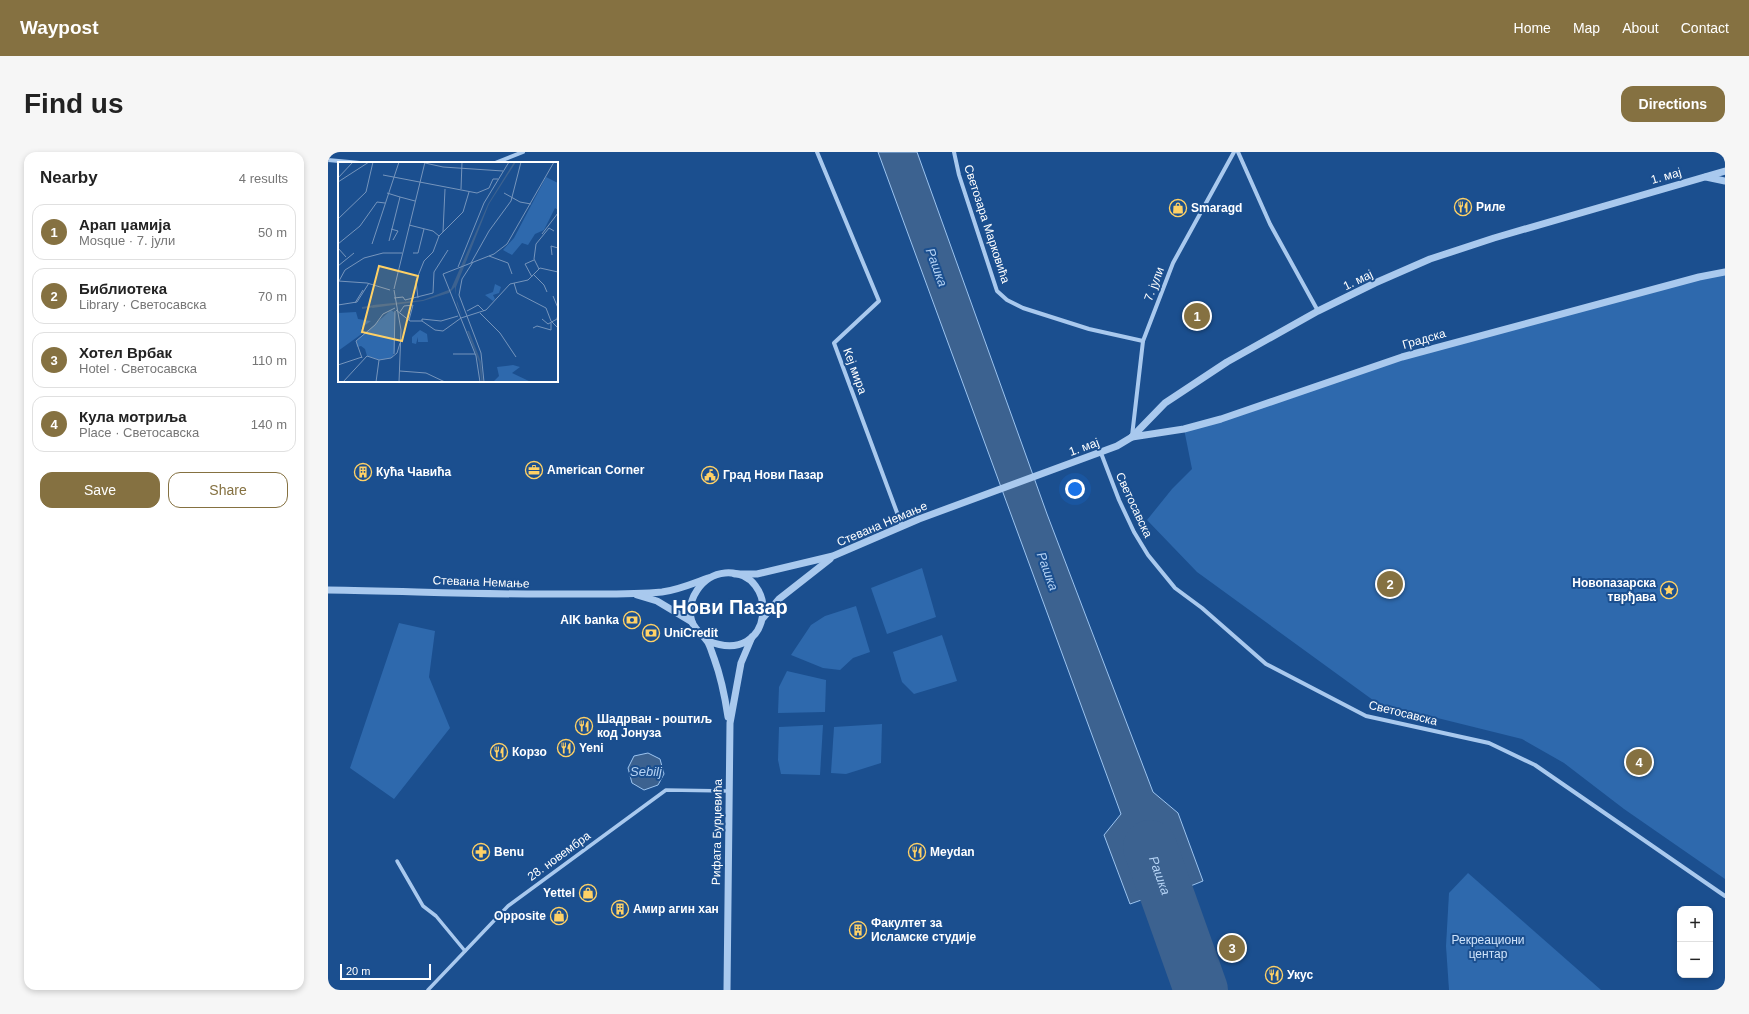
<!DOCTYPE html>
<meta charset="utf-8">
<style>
:root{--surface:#fff;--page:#f6f6f6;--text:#222;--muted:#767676;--line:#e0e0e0;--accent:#857141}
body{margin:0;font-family:Arial,sans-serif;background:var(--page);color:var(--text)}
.controls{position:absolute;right:12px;bottom:12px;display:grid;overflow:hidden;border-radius:8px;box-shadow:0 2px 6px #0003}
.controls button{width:36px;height:36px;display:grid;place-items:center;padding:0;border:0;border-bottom:1px solid var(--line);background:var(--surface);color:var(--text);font:20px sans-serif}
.scale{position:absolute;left:12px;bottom:10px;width:91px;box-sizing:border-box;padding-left:4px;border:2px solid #fff;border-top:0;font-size:11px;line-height:14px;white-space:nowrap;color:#fff;-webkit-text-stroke:3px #1b4f8f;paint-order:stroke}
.you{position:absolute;left:747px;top:337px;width:14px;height:14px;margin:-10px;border:3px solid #fff;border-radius:50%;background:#1a73e8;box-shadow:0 0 0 6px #1a73e833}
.badge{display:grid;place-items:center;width:26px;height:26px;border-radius:50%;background:var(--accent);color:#fff;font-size:13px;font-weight:700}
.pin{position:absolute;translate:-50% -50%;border:2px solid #fff;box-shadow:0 1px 4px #0006}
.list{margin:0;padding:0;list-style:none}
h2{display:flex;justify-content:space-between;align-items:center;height:52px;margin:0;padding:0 16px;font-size:17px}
h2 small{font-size:13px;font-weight:400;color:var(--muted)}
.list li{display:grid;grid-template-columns:26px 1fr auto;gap:12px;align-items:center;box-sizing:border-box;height:56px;margin:0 8px 8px;padding:0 8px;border:1px solid var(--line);border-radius:12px}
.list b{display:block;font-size:15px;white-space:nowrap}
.list p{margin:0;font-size:13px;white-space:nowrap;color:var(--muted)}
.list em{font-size:13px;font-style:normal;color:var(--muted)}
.actions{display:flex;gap:8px;padding:12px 16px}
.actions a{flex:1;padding:9px 0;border:1px solid var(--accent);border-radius:12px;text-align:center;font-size:14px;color:var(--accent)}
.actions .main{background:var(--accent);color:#fff}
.map{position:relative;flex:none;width:1397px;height:838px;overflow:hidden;border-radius:12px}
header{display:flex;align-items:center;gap:24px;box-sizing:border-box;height:56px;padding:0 20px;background:var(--accent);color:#fff}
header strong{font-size:19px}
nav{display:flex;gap:22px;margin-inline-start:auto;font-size:14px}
.intro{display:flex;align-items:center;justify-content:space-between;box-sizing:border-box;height:96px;padding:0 24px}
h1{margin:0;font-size:28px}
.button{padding:10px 18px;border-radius:12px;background:var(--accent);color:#fff;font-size:14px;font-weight:700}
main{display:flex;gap:24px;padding:0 24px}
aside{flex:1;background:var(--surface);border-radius:12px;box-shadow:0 2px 6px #0003}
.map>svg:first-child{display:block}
.green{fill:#2e69ad}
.water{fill:#3c6290;stroke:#9cc4f0}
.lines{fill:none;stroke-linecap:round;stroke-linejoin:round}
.river{stroke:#3c6290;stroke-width:54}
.pedestrian{stroke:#a9c9ee;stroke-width:3.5}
.minor{stroke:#a9c9ee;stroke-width:4}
.tertiary{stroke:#a9c9ee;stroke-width:7}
.labels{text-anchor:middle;stroke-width:4;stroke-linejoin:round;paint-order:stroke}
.street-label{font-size:12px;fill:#fff;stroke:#1b4f8f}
.poi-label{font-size:12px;font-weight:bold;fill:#fff;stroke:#1b4f8f;text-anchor:start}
.park-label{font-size:12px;fill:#cfe3fa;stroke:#1b4f8f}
.water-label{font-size:13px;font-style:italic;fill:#b5d3f5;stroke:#1b4f8f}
.town-label{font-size:20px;font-weight:bold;fill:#fff;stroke:#1b4f8f}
.inset-river{fill:none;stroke:#3c6290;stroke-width:2}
.inset-road{fill:none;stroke:#7695bc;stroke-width:1}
.view{fill:#ffd166;fill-opacity:0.15;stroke:#ffd166;stroke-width:2}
.inset-edge{fill:none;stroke:#fff;stroke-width:2}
</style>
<header>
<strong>Waypost</strong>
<nav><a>Home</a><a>Map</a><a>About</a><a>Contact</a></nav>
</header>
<div class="intro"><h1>Find us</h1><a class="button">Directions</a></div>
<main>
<aside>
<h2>Nearby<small>4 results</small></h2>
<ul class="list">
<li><span class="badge">1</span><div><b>Арап џамија</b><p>Mosque · 7. јули</p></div><em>50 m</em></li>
<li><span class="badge">2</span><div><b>Библиотека</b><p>Library · Светосавска</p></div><em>70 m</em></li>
<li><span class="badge">3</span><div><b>Хотел Врбак</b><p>Hotel · Светосавска</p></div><em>110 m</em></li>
<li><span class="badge">4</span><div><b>Кула мотриља</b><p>Place · Светосавска</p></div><em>140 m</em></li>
</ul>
<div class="actions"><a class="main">Save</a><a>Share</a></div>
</aside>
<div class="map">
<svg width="1397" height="838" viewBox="0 0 1397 838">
<rect width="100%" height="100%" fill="#1b4f8f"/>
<!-- green -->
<g class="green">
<path d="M 1397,120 L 1397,727 L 1296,657 L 1236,611 L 1194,587 L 1049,551 L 869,420 L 819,368 L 844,337 L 864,317 L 856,277 L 1074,205 Z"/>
<path d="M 594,416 L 608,465 L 559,482 L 543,436 Z"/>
<path d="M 528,454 L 542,500 L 525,506 L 512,518 L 495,516 L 463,503 L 483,473 L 497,464 Z"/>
<path d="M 71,471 L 107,479 L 101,525 L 122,576 L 66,647 L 22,616 Z"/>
<path d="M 614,483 L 629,529 L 586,542 L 574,530 L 565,500 Z"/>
<path d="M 459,519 L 498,528 L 497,560 L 450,561 L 451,535 Z"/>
<path d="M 554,572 L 553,611 L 518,622 L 503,621 L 506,575 Z"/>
<path d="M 495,573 L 492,623 L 453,622 L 450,608 L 451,575 Z"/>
<path d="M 1140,721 L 1273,838 L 1121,838 L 1118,794 L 1121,741 Z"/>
</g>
<!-- water -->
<g class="water">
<path d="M 550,0 L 589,0 L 719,362 L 825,640 L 850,661 L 875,729 L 860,735 L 868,759 L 828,772 L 819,746 L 802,752 L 776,683 L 793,662 Z"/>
<path d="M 320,601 L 332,607 L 336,622 L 330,633 L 316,638 L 304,631 L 300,616 L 306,604 Z"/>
</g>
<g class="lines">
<!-- river -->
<path class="river" id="s1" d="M 822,695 L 873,838"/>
<!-- pedestrian -->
<g class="pedestrian">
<path d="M 69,709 L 95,754 L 108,764 L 137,799"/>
<path d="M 100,838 L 180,754 L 338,638 L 400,639"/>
</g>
<!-- minor -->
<g class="minor">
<path d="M 489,0 L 551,149 L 506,191 L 574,374"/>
<path d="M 626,0 L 631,23 L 669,139 L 679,148 L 695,156 L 761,177 L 815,189"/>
<path d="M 910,0 L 942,72 L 990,159"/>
<path d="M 0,8 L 32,11"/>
<path d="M 167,11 L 195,0"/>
<path d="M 804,284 L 815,189 L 845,111 L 906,0"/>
<path d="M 773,301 L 791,348 L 806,380 L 820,403 L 847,436 L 874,456 L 938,512 L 1038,564 L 1161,591 L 1207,613 L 1397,744"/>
</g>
<!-- tertiary -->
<g class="tertiary">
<path d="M 1378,25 L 1397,29"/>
<path d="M 804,285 L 856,277 L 893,267 L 1074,205 L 1371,125 L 1397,120"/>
<path d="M 407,422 L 429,422 L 505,404 L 591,367 L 789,294 L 804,285 L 837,251 L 899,210 L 990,159 L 1047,131 L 1102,107 L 1166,86 L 1397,19"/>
<path d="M 0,438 C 79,439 158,443 237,442 C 269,442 302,443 334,440 C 350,438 366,431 380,426"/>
<path d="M 309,443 L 329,449 L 364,470"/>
<path d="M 435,466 L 451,447 L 502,407"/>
<path d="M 380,489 C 447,516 453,417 397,421 C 374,423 357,448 364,470 C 368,479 374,482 379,489 C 382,493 384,501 386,506 C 393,525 397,545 400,565"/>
<path d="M 399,838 L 402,571 L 413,511 L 424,485"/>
</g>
</g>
<!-- icons -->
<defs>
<g id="restaurant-ring" transform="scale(0.9)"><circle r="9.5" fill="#1b4f8f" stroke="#ffd166" stroke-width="1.5"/><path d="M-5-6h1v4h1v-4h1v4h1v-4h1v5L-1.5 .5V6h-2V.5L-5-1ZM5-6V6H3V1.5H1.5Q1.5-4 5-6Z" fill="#ffd166"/></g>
<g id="shop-ring" transform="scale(0.9)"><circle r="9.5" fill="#1b4f8f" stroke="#ffd166" stroke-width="1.5"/><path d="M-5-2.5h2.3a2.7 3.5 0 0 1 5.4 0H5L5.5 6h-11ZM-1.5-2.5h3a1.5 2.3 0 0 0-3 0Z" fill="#ffd166"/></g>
<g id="office-ring" transform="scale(0.9)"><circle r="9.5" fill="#1b4f8f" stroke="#ffd166" stroke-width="1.5"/><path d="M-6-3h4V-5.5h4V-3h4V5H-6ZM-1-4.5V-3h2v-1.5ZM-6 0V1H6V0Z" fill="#ffd166"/></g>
<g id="building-ring" transform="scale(0.9)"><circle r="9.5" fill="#1b4f8f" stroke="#ffd166" stroke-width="1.5"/><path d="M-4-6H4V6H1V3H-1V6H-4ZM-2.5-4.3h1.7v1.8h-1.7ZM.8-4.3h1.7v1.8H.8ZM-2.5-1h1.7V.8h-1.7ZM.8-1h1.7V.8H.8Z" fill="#ffd166"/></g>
<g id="civic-ring" transform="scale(0.9)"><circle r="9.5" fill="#1b4f8f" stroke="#ffd166" stroke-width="1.5"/><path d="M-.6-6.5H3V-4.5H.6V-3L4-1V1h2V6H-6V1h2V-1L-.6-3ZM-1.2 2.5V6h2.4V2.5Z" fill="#ffd166"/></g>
<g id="sight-ring" transform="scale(0.9)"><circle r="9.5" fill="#1b4f8f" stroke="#ffd166" stroke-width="1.5"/><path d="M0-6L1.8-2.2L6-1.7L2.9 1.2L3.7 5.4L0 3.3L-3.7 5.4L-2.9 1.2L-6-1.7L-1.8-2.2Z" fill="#ffd166"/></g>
<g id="bank-ring" transform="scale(0.9)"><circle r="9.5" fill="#1b4f8f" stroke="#ffd166" stroke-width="1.5"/><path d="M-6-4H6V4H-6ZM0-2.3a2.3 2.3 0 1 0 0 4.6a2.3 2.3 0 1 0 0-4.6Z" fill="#ffd166"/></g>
<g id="pharmacy-ring" transform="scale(0.9)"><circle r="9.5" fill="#1b4f8f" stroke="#ffd166" stroke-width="1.5"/><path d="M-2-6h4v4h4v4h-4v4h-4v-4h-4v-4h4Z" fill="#ffd166"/></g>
</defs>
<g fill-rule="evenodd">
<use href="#restaurant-ring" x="1135" y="55"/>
<use href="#shop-ring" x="850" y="56"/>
<use href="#office-ring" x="206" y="318"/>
<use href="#building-ring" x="35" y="320"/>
<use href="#civic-ring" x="382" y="323"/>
<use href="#sight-ring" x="1341" y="438"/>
<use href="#bank-ring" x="304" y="468"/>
<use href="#bank-ring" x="323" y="481"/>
<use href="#restaurant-ring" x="256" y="574"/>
<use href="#restaurant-ring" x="238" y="596"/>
<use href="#restaurant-ring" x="171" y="600"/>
<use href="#pharmacy-ring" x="153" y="700"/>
<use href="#restaurant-ring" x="589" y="700"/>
<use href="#shop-ring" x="260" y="741"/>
<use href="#building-ring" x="292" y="757"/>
<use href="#shop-ring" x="231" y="764"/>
<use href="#building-ring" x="530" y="778"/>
<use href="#restaurant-ring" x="946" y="823"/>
</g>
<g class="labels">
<!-- street labels -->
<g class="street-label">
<text transform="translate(1338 24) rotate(-16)" y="4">1. мај</text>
<text transform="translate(659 72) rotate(72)" y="4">Светозара Марковића</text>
<text transform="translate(1030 128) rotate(-26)" y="4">1. мај</text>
<text transform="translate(826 132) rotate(-69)" y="4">7. јули</text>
<text transform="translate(1096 187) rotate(-16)" y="4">Градска</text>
<text transform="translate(527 219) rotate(70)" y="4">Кеј мира</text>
<text transform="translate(756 295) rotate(-20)" y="4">1. мај</text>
<text transform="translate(806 353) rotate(65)" y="4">Светосавска</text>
<text transform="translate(554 372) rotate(-23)" y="4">Стевана Немање</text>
<text transform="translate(153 430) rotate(2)" y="4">Стевана Немање</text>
<text transform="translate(1075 561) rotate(14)" y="4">Светосавска</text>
<text transform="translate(389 680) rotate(-89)" y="4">Рифата Бурџевића</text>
<text transform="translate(231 704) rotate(-36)" y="4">28. новембра</text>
</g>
<!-- poi labels -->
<g class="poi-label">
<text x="1148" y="59">Риле</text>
<text x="863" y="60">Smaragd</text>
<text x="219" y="322">American Corner</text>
<text x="48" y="324">Кућа Чавића</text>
<text x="395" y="327">Град Нови Пазар</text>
<text x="1328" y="435" text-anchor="end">Новопазарска<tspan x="1328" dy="14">тврђава</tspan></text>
<text x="291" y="472" text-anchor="end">AIK banka</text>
<text x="336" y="485">UniCredit</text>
<text x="269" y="571">Шадрван - роштиљ<tspan x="269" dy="14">код Јонуза</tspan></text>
<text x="251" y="600">Yeni</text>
<text x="184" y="604">Корзо</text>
<text x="166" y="704">Benu</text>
<text x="602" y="704">Meydan</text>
<text x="247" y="745" text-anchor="end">Yettel</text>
<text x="305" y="761">Амир агин хан</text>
<text x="218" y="768" text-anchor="end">Opposite</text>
<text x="543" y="775">Факултет за<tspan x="543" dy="14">Исламске студије</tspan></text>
<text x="959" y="827">Укус</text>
</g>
<!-- park labels -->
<g class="park-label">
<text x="1160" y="792">Рекреациони<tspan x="1160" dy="14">центар</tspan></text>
</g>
<!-- water labels -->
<g class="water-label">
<text transform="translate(609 115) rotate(70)" y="5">Рашка</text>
<text transform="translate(720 419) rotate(70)" y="5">Рашка</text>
<text x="318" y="624">Sebilj</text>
<text dy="5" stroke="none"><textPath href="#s1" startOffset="30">Рашка</textPath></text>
</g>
<!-- town labels -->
<g class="town-label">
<text x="402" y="462">Нови Пазар</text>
</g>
</g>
<!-- overview -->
<g transform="translate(10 10)">
<rect width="220" height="220" fill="#1b4f8f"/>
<path d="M 208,15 L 220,21 L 220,48 L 217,46 L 206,68 L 197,72 L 190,83 L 184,81 L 174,93 L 165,88 L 176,76 ZM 157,122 L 163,125 L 161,131 L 155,133 L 157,137 L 155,139 L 147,133 L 155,130 ZM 53,148 L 57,151 L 57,189 L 54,196 L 41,198 L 29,194 L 27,187 L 23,184 L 19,185 L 18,179 ZM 18,150 L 20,157 L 33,159 L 23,166 L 25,171 L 0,189 L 0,151 ZM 82,168 L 89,172 L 90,180 L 80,180 L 80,175 L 78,182 L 74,181 L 74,175 ZM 175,203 L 182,205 L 174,211 L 193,220 L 155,220 L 161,214 L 159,205 Z" fill="#2e69ad"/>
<path d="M 176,0 L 178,0 L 151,42 L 118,125 L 118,136 L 125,157 L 119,142 L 117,125 L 111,131 L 85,139 L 34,146 L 35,143 L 85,138 L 113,127 L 150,42 Z" fill="#3c6290"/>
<path class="inset-river" d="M 24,146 L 37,144M 130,169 L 142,200 L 144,219"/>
<path class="inset-road" d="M 87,1 L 105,5 L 165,9M 45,13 L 139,31 L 151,26 L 155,17 L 160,17M 0,16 L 15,0M 0,20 L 31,0M 123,27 L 124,0M 49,31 L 62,35M 166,31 L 182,40 L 193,42M 0,57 L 28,30 L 35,0M 71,63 L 95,69 L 101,74M 53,67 L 60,69 L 55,78M 105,70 L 107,27M 204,72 L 220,51M 51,79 L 62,35 L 77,39M 0,82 L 22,64 L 39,40 L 47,41M 34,82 L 61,0M 0,86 L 8,95M 75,91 L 80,91 L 86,67M 214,93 L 213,84 L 220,86M 151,94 L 170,101 L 174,112M 135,100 L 124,117 L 121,133 L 143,191 L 146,220M 133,101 L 151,69 L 173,39 L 183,0M 0,104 L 16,91M 120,105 L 146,41 L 171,0M 201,107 L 196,97 L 198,82 L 211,66 L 216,69M 196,113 L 206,123 L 209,130M 194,115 L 187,102 L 196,98M 0,119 L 29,121 L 52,128M 1,119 L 7,108 L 26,96 L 45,91 L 64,91M 176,121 L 179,131 L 208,146 L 213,159 L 220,166M 56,127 L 87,0M 56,128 L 63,168 L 61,220M 215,134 L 220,146M 56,136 L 65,135 L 67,138 L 95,131 L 96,110 L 110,88M 80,136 L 78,119 L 86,99 L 95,90 L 101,74 L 125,50 L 131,30M 17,141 L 25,128M 0,143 L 19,140 L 31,121M 58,148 L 72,159 L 84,159 L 84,157 L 103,159 L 120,154M 129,149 L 140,143 L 146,149M 62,150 L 66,144 L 75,143M 142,151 L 162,171 L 178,195M 204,157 L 210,162 L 219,157 L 220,152M 71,158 L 75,143M 84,159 L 97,168 L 105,169 L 123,156 L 148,148 L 172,122 L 190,118 L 202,106 L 220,110M 195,166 L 199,164 L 213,168 L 213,161M 56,192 L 57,149M 115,192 L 137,192M 29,194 L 41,198 L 53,196 L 59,191 L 62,181M 24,196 L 18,179 L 37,163 L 45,152 L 57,146M 0,203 L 24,195M 62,209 L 88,211 L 107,220M 5,220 L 29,194M 38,220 L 41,198M 142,220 L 138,194 L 105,112 L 156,92 L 169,82 L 216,0"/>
<path class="view" d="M 41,104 L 80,114 L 64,179 L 24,170 Z"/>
<rect width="220" height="220" class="inset-edge"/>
</g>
</svg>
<div class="controls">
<button>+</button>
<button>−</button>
</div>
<div class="scale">20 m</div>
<div class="you"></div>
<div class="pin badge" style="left:869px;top:164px">1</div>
<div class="pin badge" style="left:1062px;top:432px">2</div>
<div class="pin badge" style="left:904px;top:796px">3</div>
<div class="pin badge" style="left:1311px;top:610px">4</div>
</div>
</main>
